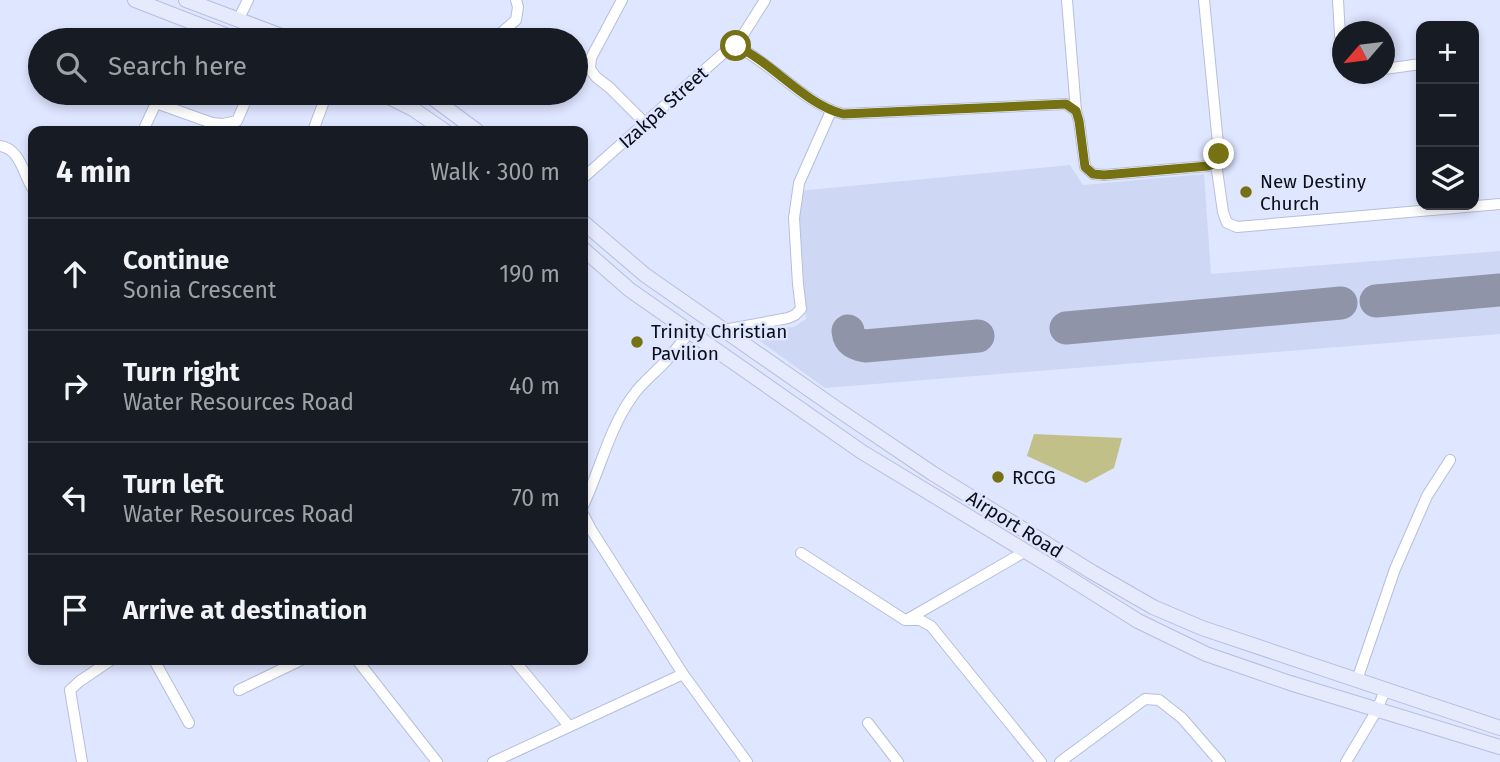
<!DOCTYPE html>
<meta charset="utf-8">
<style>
:root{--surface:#171b24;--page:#242831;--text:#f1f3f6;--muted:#9ea1a6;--line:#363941}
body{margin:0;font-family:"Fira Sans",sans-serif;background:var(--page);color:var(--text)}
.controls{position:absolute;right:21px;top:21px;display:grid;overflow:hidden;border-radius:14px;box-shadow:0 4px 10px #0003}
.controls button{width:63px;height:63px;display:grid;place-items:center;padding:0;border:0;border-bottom:2px solid var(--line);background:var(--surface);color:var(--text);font:35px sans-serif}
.compass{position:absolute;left:1332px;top:21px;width:63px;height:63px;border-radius:50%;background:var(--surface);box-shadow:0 4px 10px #0003;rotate:242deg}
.stop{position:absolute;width:21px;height:21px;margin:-16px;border:5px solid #767113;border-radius:50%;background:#fff}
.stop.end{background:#767113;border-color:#fff;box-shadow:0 2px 7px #0008}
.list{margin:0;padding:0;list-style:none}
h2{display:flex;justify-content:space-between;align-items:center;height:91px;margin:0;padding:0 28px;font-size:30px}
h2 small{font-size:23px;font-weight:400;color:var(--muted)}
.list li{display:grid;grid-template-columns:46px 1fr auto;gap:21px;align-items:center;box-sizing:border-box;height:112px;padding:0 28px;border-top:2px solid var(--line)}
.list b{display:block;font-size:26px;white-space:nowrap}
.list p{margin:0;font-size:23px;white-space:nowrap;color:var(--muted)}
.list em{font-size:23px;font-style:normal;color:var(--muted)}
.icon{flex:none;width:38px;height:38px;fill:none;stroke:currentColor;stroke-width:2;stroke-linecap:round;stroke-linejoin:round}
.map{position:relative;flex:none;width:1500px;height:762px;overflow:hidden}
.search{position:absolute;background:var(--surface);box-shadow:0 4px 10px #0003;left:28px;top:28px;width:560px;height:77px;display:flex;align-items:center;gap:18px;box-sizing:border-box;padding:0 24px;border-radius:38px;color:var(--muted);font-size:26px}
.panel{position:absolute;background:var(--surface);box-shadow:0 4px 10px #0003;left:28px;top:126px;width:560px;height:539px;border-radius:14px}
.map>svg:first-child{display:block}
.built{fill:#ced7f4}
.green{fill:#c2c089}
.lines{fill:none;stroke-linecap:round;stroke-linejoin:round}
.taxiway{stroke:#9094a8;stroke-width:33}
.street-casing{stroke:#b6bedc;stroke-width:12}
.secondary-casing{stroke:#b6bedc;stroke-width:16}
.street{stroke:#fff;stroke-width:10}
.secondary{stroke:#e5eafc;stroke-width:14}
.route{stroke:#767113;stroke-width:9}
.poi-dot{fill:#767113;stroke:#dfe6ff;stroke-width:2.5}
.labels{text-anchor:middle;stroke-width:5;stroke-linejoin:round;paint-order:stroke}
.street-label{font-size:19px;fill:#0b0d17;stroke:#dfe6ff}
.poi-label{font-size:19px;fill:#0b0d17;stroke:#dfe6ff;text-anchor:start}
</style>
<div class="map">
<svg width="1500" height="762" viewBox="0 0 1500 762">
<rect width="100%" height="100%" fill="#dfe6ff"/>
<!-- built -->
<path class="built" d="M 1070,165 L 1083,185 L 1204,174 L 1211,274 L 1500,251 L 1500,334 L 825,388 L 746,331 L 794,327 L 806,319 L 798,191 Z"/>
<!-- green -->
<path class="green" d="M 1034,434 L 1122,438 L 1114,468 L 1086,483 L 1027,456 Z"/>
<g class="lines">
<!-- taxiway -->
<g class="taxiway">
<path d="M 1376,301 L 1500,290"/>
<path d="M 1066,328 L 1341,303"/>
<path d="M 848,331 C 849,342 856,344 865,346 L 978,336"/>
</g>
<!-- street casing -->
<g class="street-casing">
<g id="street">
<path d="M 622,0 L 591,58 L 590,69 L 596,77 L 610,88 L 645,123"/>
<path d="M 1067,0 L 1076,111 L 1079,121 L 1085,167 L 1093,174 L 1104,175 L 1208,166 L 1216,163 L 1219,154 L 1204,0"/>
<path d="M 1338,0 L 1340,35 L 1342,45"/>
<path d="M 238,20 L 248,0"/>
<path d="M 493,40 L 516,20 L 518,7 L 516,0"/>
<path d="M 736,46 C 772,63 804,104 843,114 L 1066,104 L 1076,111"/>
<path d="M 1384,69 L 1421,64"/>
<path d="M 441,103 L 448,93"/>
<path d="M 143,131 L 156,103 L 212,123 L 223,124 L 237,121 L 249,93"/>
<path d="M 313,131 L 327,93"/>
<path d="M 0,146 C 21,149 23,175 33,189"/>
<path d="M 1216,163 L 1223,212 L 1227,223 L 1237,227 L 1500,204"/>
<path d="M 583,178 L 727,50 L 736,46 L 765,0"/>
<path d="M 724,330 L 788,318 L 795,315 L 801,309 L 798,284 L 794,218 L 799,183 L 831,111"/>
<path d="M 583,506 C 600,470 609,429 632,397 C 641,383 655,373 666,361 C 674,352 682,341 690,332"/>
<path d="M 583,514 L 592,531 L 683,674 L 747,762"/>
<path d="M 801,553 L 905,620 L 920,620 L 931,626 L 1041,762"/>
<path d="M 908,619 L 1026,551"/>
<path d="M 154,660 L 189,723"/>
<path d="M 357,660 L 437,762"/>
<path d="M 514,660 L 569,726"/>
<path d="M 1357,680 L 1395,569 L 1427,496 L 1450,460"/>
<path d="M 239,690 L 301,660"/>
<path d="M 868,723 L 898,762"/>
<path d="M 82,762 L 70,690 L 80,681 L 111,660"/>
<path d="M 493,762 L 683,674"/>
<path d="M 1060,762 L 1145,699 L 1159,700 L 1182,718 L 1220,762"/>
<path d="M 1346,762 L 1377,710 L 1385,690"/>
</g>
</g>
<!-- secondary casing -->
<g class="secondary-casing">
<g id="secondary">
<path d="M 135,0 L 238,40"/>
<path d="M 186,0 L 292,40"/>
<path d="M 381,93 L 413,109 L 445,131"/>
<path d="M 426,93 L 477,131"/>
<path d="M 583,222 L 645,275 L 843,413 L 932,473 L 1092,572 L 1153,607 L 1202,628 L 1500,728"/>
<path d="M 583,249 L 630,290 L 862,452 L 1055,569 L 1138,621 L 1206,654 L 1290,683 L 1500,747"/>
</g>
</g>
<!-- street -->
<use href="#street" class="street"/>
<!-- secondary -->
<use href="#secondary" class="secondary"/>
</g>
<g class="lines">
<!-- route -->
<path class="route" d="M 736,46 C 772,62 804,104 843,114 L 1066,104 L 1076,111 L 1079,121 L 1085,167 L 1093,174 L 1104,175 L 1208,166 L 1216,163 L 1219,154"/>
</g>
<!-- markers -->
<g class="poi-dot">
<circle cx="1246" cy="192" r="7"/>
<circle cx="637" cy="342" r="7"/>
<circle cx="998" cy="477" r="7"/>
</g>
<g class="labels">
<!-- street labels -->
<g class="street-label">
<text transform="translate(663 107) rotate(-42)" y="7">Izakpa Street</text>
<text transform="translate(1015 524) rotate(32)" y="7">Airport Road</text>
</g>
<!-- poi labels -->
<g class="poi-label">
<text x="1260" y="188">New Destiny<tspan x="1260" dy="22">Church</tspan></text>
<text x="651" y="338">Trinity Christian<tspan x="651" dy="22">Pavilion</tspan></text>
<text x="1012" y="484">RCCG</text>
</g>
</g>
</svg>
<div class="controls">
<button>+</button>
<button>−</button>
<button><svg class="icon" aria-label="layers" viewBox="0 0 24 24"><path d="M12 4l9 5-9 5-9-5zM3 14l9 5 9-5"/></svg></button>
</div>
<svg class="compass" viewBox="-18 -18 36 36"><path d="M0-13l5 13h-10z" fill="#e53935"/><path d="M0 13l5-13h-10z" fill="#9ea1a6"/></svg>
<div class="stop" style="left:736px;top:46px"></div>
<div class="stop end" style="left:1219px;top:154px"></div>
<div class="search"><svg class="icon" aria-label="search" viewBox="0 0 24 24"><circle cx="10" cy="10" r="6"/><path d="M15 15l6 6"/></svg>Search here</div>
<section class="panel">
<h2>4 min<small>Walk · 300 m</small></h2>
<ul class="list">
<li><svg class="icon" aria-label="ahead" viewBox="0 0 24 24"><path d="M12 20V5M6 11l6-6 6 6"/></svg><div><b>Continue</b><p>Sonia Crescent</p></div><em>190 m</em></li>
<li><svg class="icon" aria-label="right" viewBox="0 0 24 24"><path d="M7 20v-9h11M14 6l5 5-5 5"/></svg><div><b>Turn right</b><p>Water Resources Road</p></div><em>40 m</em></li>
<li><svg class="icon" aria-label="left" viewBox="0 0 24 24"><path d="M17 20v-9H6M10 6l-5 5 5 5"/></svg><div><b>Turn left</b><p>Water Resources Road</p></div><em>70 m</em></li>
<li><svg class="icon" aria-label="arrive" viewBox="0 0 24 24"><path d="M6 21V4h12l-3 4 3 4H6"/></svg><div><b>Arrive at destination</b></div></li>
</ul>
</section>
</div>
